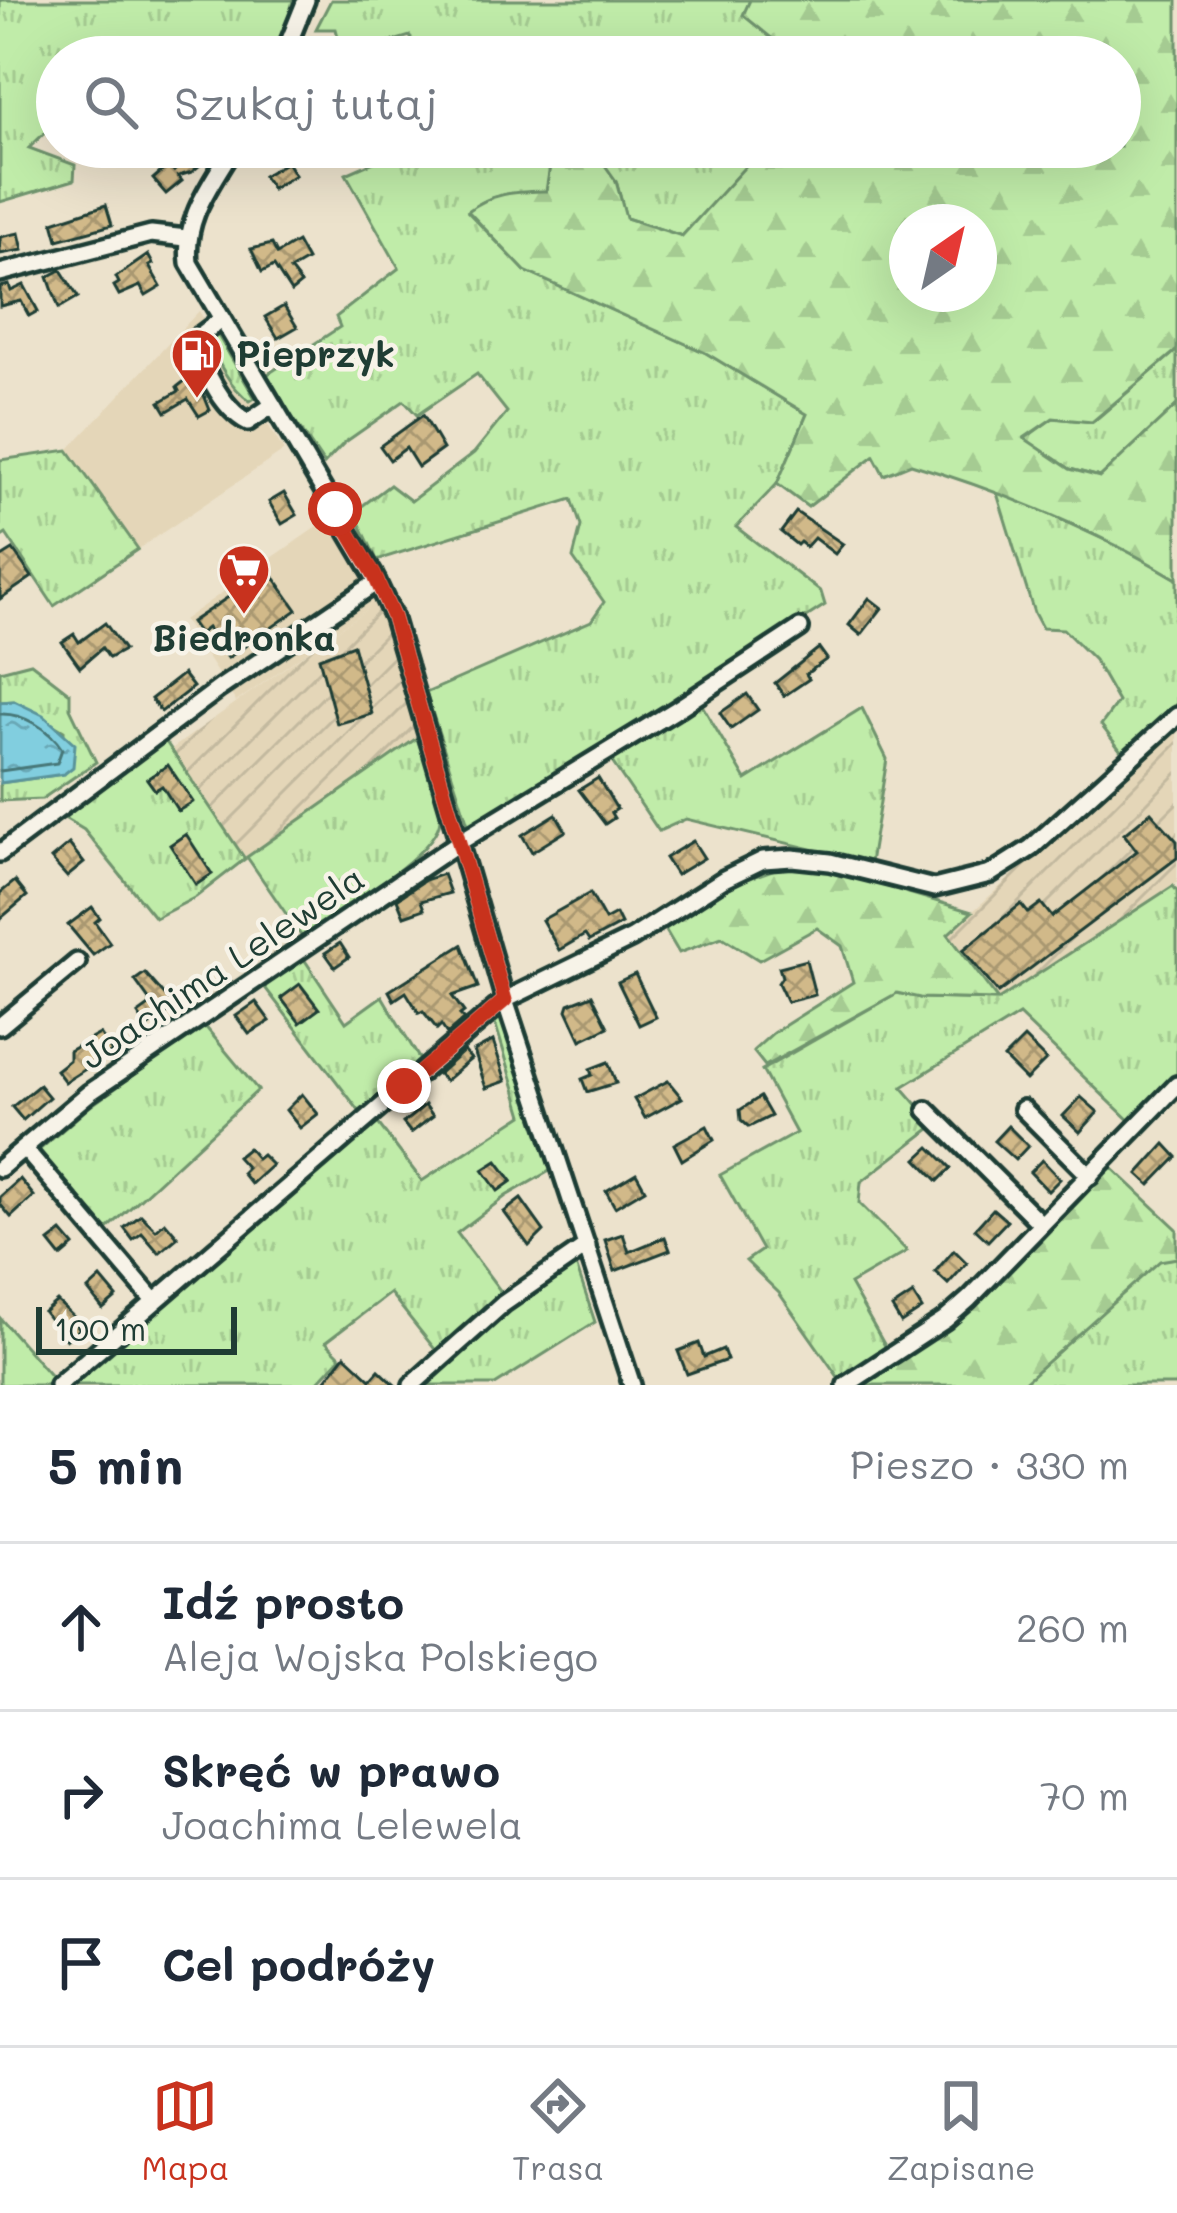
<!DOCTYPE html>
<html lang="pl">
<meta charset="utf-8">
<style>
:root{--surface:#fff;--page:#f2f2f3;--text:#1f2937;--muted:#747a83;--line:#e0e1e3;--accent:#c8321e}
body{margin:0;font-family:Mali,sans-serif;background:var(--page);color:var(--text)}
.compass{position:absolute;left:889px;top:204px;width:108px;height:108px;border-radius:50%;background:var(--surface);box-shadow:0 12px 48px #0002;rotate:34deg}
.scale{position:absolute;left:36px;bottom:30px;width:201px;box-sizing:border-box;padding-left:12px;border:6px solid #1f3d34;border-top:0;font-size:33px;line-height:42px;white-space:nowrap;color:#1f3d34;-webkit-text-stroke:9px #f7f3e8;paint-order:stroke}
.stop{position:absolute;width:36px;height:36px;margin:-27px;border:9px solid #c8321e;border-radius:50%;background:#fff}
.stop.end{background:#c8321e;border-color:#fff;box-shadow:0 3px 12px #0008}
.list{margin:0;padding:0;list-style:none}
h2{display:flex;justify-content:space-between;align-items:center;height:156px;margin:0;padding:0 48px;font-size:51px}
h2 small{font-size:39px;font-weight:400;color:var(--muted)}
.list li{display:grid;grid-template-columns:78px 1fr auto;gap:36px;align-items:center;box-sizing:border-box;height:168px;padding:0 48px;border-top:3px solid var(--line)}
.list b{display:block;font-size:45px;white-space:nowrap}
.list p{margin:0;font-size:39px;white-space:nowrap;color:var(--muted)}
.list em{font-size:39px;font-style:normal;color:var(--muted)}
.icon{flex:none;width:66px;height:66px;fill:none;stroke:currentColor;stroke-width:2;stroke-linecap:round;stroke-linejoin:round}
.map{position:relative;flex:none;width:1177px;height:1385px;overflow:hidden}
.search{position:absolute;background:var(--surface);box-shadow:0 12px 48px #0002;left:36px;right:36px;top:36px;height:132px;display:flex;align-items:center;gap:30px;box-sizing:border-box;padding:0 42px;border-radius:66px;color:var(--muted);font-size:45px}
.sheet{height:660px;background:var(--surface)}
nav{display:flex;justify-content:space-around;align-items:center;box-sizing:border-box;height:168px;border-top:3px solid var(--line);background:var(--surface);font-size:33px;color:var(--muted)}
nav a{display:grid;justify-items:center;gap:6px}
nav .on{color:var(--accent)}
.map>svg:first-child{display:block}
.built{fill:#e4d6b8}
.industrial{fill:url(#industrial-furrows)}
.grass{fill:url(#grass-tufts);stroke:#70946e;stroke-width:3}
.forest{fill:url(#forest-firs);stroke:#70946e;stroke-width:3;fill-rule:evenodd}
.garden{fill:#c0eca9;stroke:#70946e;stroke-width:3}
.water{fill:url(#water-ripples);stroke:#5a949b;stroke-width:3}
.lines{fill:none;stroke-linecap:round;stroke-linejoin:round}
.shore{stroke:#467778;stroke-width:3}
.building{fill:url(#building-cross-hatch);stroke:#1f3d34;stroke-width:3}
.minor-casing{stroke:#1f3d34;stroke-width:24}
.minor{stroke:#f7f3e8;stroke-width:15}
.route{stroke:#c8321e;stroke-width:15}
.labels{text-anchor:middle;stroke-width:9;stroke-linejoin:round;paint-order:stroke}
.poi-label{font-size:36px;font-weight:bold;fill:#1f3d34;stroke:#f7f3e8;text-anchor:start}
.street-label{font-size:36px;fill:#1f3d34;stroke:#f7f3e8}
</style>
<div class="map">
<svg width="1177" height="1385" viewBox="0 0 1177 1385">
<defs>
<pattern id="industrial-furrows" width="10" height="10" patternUnits="userSpaceOnUse" patternTransform="scale(3)"><rect width="10" height="10" fill="#e4d6b8"/><path d="M-1 1l2-2M0 10L10 0M9 11l2-2" fill="none" stroke="#c3b99f"/></pattern>
<pattern id="grass-tufts" width="24" height="20" patternUnits="userSpaceOnUse" patternTransform="scale(3)"><rect width="24" height="20" fill="#c0eca9"/><path d="M3 7l-1-3M5 7V3M7 7l1-3M15 17l-1-3M17 17v-4M19 17l1-3" fill="none" stroke="#a5cb92"/></pattern>
<pattern id="forest-firs" width="22" height="20" patternUnits="userSpaceOnUse" patternTransform="scale(3)"><rect width="22" height="20" fill="#c0eca9"/><path d="M5 1l3.5 6h-7zM16 11l3.5 6h-7z" fill="#a5cb92"/></pattern>
<pattern id="water-ripples" width="26" height="14" patternUnits="userSpaceOnUse" patternTransform="scale(3)"><rect width="26" height="14" fill="#81cedf"/><path d="M2 4q2-2 4 0t4 0M15 11q2-2 4 0t4 0" fill="none" stroke="#69a8b6"/></pattern>
<pattern id="building-cross-hatch" width="8" height="8" patternUnits="userSpaceOnUse" patternTransform="scale(3)"><rect width="8" height="8" fill="#d1b989"/><path d="M0 0l8 8M0 8l8-8" fill="none" stroke="#a99871"/></pattern>
</defs>
<rect width="100%" height="100%" fill="#ece2cc"/>
<filter id="ink" filterUnits="userSpaceOnUse"><feTurbulence type="fractalNoise" baseFrequency=".00833" numOctaves="2"/><feDisplacementMap in="SourceGraphic" scale="24" xChannelSelector="R" yChannelSelector="G"/><feConvolveMatrix kernelMatrix="1 2 1 2 8 2 1 2 1" color-interpolation-filters="sRGB"/></filter>
<g filter="url(#ink)">
<!-- built -->
<g class="built">
<path d="M 199,311 L 284,451 L 138,549 L 68,450 Z"/>
<path d="M 328,519 L 374,599 L 364,611 L 236,702 L 183,620 Z"/>
</g>
<!-- industrial -->
<g class="industrial">
<path d="M 374,599 L 384,622 L 417,738 L 245,859 L 170,750 L 364,611 Z"/>
<path d="M 1177,725 L 1177,883 L 998,1000 L 948,934 Z"/>
</g>
<!-- grass -->
<g class="grass">
<path d="M 0,0 L 293,0 L 287,24 L 270,57 L 57,57 L 57,121 L 29,148 L 75,165 L 74,180 L 0,202 Z"/>
<path d="M 331,0 L 750,0 L 744,15 L 795,57 L 420,57 L 410,36 L 343,56 L 336,29 L 316,29 Z"/>
<path d="M 408,147 L 750,147 L 753,159 L 682,236 L 626,218 L 616,181 C 594,184 571,189 549,191 C 517,194 494,190 468,212 L 525,271 L 706,353 L 807,414 L 777,484 L 736,527 L 821,592 L 825,605 L 471,834 L 426,693 L 591,621 L 604,602 L 573,558 L 581,526 L 572,499 L 377,560 L 354,512 L 390,485 L 411,501 L 474,453 L 507,412 L 477,374 L 417,415 L 404,401 L 344,443 L 324,464 L 265,376 L 340,327 L 336,317 L 399,268 L 346,174 Z"/>
<path d="M 217,334 L 255,398 L 250,401 C 233,390 211,357 212,336 Z"/>
<path d="M 1177,350 L 1177,405 L 1100,477 L 1070,469 L 1024,439 L 1053,418 L 1093,422 Z"/>
<path d="M 68,450 L 138,549 L 54,606 L 6,534 L 0,538 L 0,460 Z"/>
<path d="M 996,490 L 1131,552 L 1177,579 L 1177,707 L 1124,755 L 1101,725 L 1118,702 L 1094,660 L 1063,629 L 1042,628 L 1034,613 Z"/>
<path d="M 31,663 L 70,693 L 70,708 L 96,762 L 42,799 L 0,801 L 0,783 L 64,774 L 64,731 L 14,701 L 0,702 L 0,671 Z"/>
<path d="M 699,700 L 746,780 L 862,708 L 887,759 L 870,863 L 686,819 L 659,831 L 610,759 Z"/>
<path d="M 162,736 L 245,859 L 196,897 L 155,918 L 84,830 L 56,813 Z"/>
<path d="M 417,738 C 424,762 440,793 440,818 C 441,853 331,916 302,937 L 247,857 Z"/>
<path d="M 1173,886 L 1177,891 L 1177,1076 L 1133,1124 L 1019,1015 L 902,1087 L 935,1125 L 861,1182 L 859,1203 L 907,1251 L 850,1284 L 889,1353 L 841,1381 L 779,1293 L 746,1261 L 762,1250 L 720,1175 L 796,1133 L 762,1070 L 897,993 L 920,998 L 998,1000 Z"/>
<path d="M 304,959 L 346,1022 L 382,996 L 423,1065 L 363,1116 L 263,985 Z"/>
<path d="M 506,1017 L 553,1169 L 506,1196 L 457,1233 L 505,1297 L 437,1352 L 390,1293 L 326,1342 L 341,1357 L 318,1382 L 320,1385 L 68,1385 L 374,1118 L 422,1181 L 523,1115 L 496,1026 L 491,1021 Z"/>
<path d="M 204,1025 L 258,1090 L 103,1233 L 40,1157 L 38,1151 L 89,1107 Z"/>
<path d="M 1177,1258 L 1177,1385 L 1021,1385 L 1160,1260 Z"/>
<path d="M 569,1264 L 577,1268 L 595,1322 L 495,1385 L 419,1385 L 506,1307 Z"/>
</g>
<!-- forest -->
<g class="forest">
<path d="M 750,0 L 1177,0 L 1177,350 L 1092,422 L 1053,418 L 1024,438 L 1070,469 L 1100,477 L 1177,405 L 1177,579 C 1093,529 1004,492 911,464 L 884,475 L 874,456 L 808,507 L 777,484 L 807,414 L 706,353 L 525,271 L 468,211 C 493,192 515,192 546,191 L 550,166 L 597,154 L 616,181 L 626,218 L 682,236 L 752,159 L 750,147 L 1120,147 L 1120,57 L 795,57 L 743,15 ZM 979,222 L 979,294 L 907,294 L 907,222 Z"/>
<path d="M 786,865 L 832,870 L 972,912 L 948,934 L 998,1000 L 920,998 L 897,993 L 765,1066 L 753,1051 L 773,1033 L 853,982 L 842,946 L 817,928 L 759,960 L 722,937 L 679,953 L 662,924 L 742,881 Z"/>
<path d="M 1109,1165 L 1177,1229 L 1177,1258 L 1160,1261 L 1021,1385 L 853,1385 L 957,1318 Z"/>
</g>
<!-- garden -->
<path class="garden" d="M 0,1318 L 55,1381 L 51,1385 L 0,1385 Z"/>
<!-- water -->
<path class="water" d="M 14,701 L 43,715 L 75,744 L 73,767 L 64,774 L 0,783 L 0,702 Z"/>
<g class="lines">
<!-- shore -->
<path class="shore" d="M 0,714 C 24,713 50,730 62,749 L 57,763 L 0,771"/>
</g>
<!-- building -->
<g class="building">
<path d="M 199,147 L 209,147 L 214,153 L 192,172 L 178,176 L 182,181 L 166,194 L 153,179 L 169,165 L 174,171 Z"/>
<path d="M 287,162 L 295,175 L 272,189 L 263,176 Z"/>
<path d="M 106,205 L 112,225 L 58,240 L 53,222 Z"/>
<path d="M 19,233 L 23,250 L 0,254 L 0,237 Z"/>
<path d="M 297,242 L 307,260 L 290,270 L 301,284 L 291,292 L 274,266 L 262,272 L 251,249 L 272,244 L 277,254 Z"/>
<path d="M 148,255 L 153,264 L 149,266 L 161,287 L 146,296 L 140,286 L 119,295 L 114,286 L 119,283 L 116,277 Z"/>
<path d="M 61,270 L 78,297 L 59,308 L 48,277 Z"/>
<path d="M 9,285 L 11,291 L 24,285 L 38,311 L 29,316 L 21,301 L 0,306 L 0,287 Z"/>
<path d="M 284,306 L 297,327 L 278,338 L 265,317 Z"/>
<path d="M 195,373 L 210,410 L 199,416 L 188,399 L 166,412 L 160,402 L 179,391 L 177,387 Z"/>
<path d="M 423,415 L 443,449 L 418,467 L 406,448 L 390,460 L 380,446 Z"/>
<path d="M 284,493 L 297,515 L 282,524 L 269,502 Z"/>
<path d="M 796,512 L 843,544 L 835,554 L 814,538 L 806,547 L 800,542 L 797,545 L 781,532 Z"/>
<path d="M 13,550 L 32,577 L 0,599 L 0,558 Z"/>
<path d="M 269,570 L 297,610 L 228,658 L 207,628 L 199,634 L 191,622 Z"/>
<path d="M 869,598 L 882,608 L 861,635 L 849,625 Z"/>
<path d="M 105,623 L 124,650 L 109,658 L 102,648 L 80,667 L 62,642 L 74,634 L 79,642 Z"/>
<path d="M 353,645 L 372,714 L 337,724 L 319,658 Z"/>
<path d="M 819,648 L 827,659 L 806,674 L 809,679 L 784,696 L 775,683 Z"/>
<path d="M 183,674 L 193,687 L 161,712 L 151,699 Z"/>
<path d="M 747,694 L 758,710 L 731,729 L 720,713 Z"/>
<path d="M 168,765 L 193,802 L 178,811 L 162,786 L 155,790 L 147,779 Z"/>
<path d="M 598,778 L 617,809 L 611,813 L 614,818 L 605,824 L 579,790 Z"/>
<path d="M 1151,812 L 1177,841 L 1177,858 L 998,993 L 963,950 L 1021,904 L 1028,913 L 1041,903 L 1052,917 L 1137,851 L 1124,834 Z"/>
<path d="M 556,814 L 566,831 L 532,852 L 522,835 Z"/>
<path d="M 186,834 L 212,874 L 196,885 L 170,845 Z"/>
<path d="M 693,841 L 704,858 L 676,875 L 665,858 Z"/>
<path d="M 69,844 L 84,863 L 67,877 L 51,859 Z"/>
<path d="M 443,874 L 450,893 L 421,901 L 424,909 L 404,916 L 397,899 L 425,880 Z"/>
<path d="M 15,881 L 27,896 L 0,919 L 0,893 Z"/>
<path d="M 590,893 L 605,920 L 616,914 L 621,924 L 589,941 L 585,935 L 559,950 L 542,920 Z"/>
<path d="M 92,907 L 100,918 L 95,922 L 110,943 L 93,955 L 68,925 Z"/>
<path d="M 340,943 L 349,957 L 335,967 L 325,953 Z"/>
<path d="M 462,945 L 478,987 L 452,996 L 464,1012 L 460,1015 L 464,1019 L 447,1034 L 441,1025 L 437,1029 L 423,1011 L 419,1013 L 406,992 L 394,1000 L 389,991 Z"/>
<path d="M 806,960 L 815,995 L 787,1002 L 778,983 L 782,977 L 779,967 Z"/>
<path d="M 145,973 L 176,1008 L 147,1027 L 138,1014 L 152,1004 L 135,980 Z"/>
<path d="M 635,974 L 656,1017 L 639,1025 L 618,982 Z"/>
<path d="M 300,984 L 319,1009 L 300,1023 L 281,998 Z"/>
<path d="M 592,995 L 608,1027 L 581,1040 L 567,1010 L 569,1004 Z"/>
<path d="M 256,1002 L 270,1021 L 249,1034 L 236,1016 Z"/>
<path d="M 100,1034 L 112,1052 L 65,1082 L 56,1070 L 69,1060 L 69,1051 Z"/>
<path d="M 1024,1038 L 1046,1060 L 1026,1080 L 1004,1058 Z"/>
<path d="M 493,1041 L 506,1081 L 486,1088 L 474,1051 Z"/>
<path d="M 464,1051 L 471,1059 L 445,1081 L 438,1074 Z"/>
<path d="M 608,1062 L 616,1083 L 587,1092 L 582,1079 L 592,1075 L 590,1069 Z"/>
<path d="M 668,1081 L 682,1098 L 645,1118 L 634,1099 Z"/>
<path d="M 39,1085 L 49,1097 L 23,1120 L 12,1107 Z"/>
<path d="M 302,1094 L 318,1114 L 300,1128 L 286,1110 Z"/>
<path d="M 760,1097 L 771,1116 L 749,1127 L 741,1120 L 740,1110 Z"/>
<path d="M 1081,1097 L 1098,1112 L 1080,1132 L 1063,1116 Z"/>
<path d="M 425,1105 L 433,1116 L 411,1133 L 403,1123 Z"/>
<path d="M 707,1126 L 714,1140 L 682,1160 L 674,1144 Z"/>
<path d="M 1008,1126 L 1028,1146 L 1015,1160 L 994,1141 Z"/>
<path d="M 1165,1144 L 1177,1157 L 1150,1185 L 1138,1174 Z"/>
<path d="M 930,1147 L 951,1168 L 938,1181 L 917,1159 Z"/>
<path d="M 248,1148 L 257,1159 L 262,1155 L 272,1165 L 251,1184 L 242,1173 L 247,1168 L 237,1157 Z"/>
<path d="M 1042,1160 L 1060,1179 L 1048,1191 L 1030,1172 Z"/>
<path d="M 497,1161 L 512,1181 L 498,1191 L 483,1170 Z"/>
<path d="M 636,1173 L 645,1189 L 615,1207 L 606,1191 Z"/>
<path d="M 20,1179 L 34,1196 L 11,1217 L 0,1204 L 0,1197 Z"/>
<path d="M 521,1199 L 544,1231 L 529,1246 L 504,1212 Z"/>
<path d="M 993,1209 L 1007,1221 L 988,1241 L 975,1229 Z"/>
<path d="M 141,1215 L 156,1230 L 165,1222 L 178,1237 L 159,1253 L 142,1233 L 133,1240 L 124,1228 Z"/>
<path d="M 62,1232 L 74,1246 L 61,1257 L 49,1242 Z"/>
<path d="M 623,1234 L 629,1252 L 665,1237 L 670,1250 L 615,1271 L 605,1240 Z"/>
<path d="M 954,1250 L 967,1263 L 948,1284 L 935,1272 Z"/>
<path d="M 101,1278 L 117,1297 L 103,1309 L 88,1290 Z"/>
<path d="M 913,1294 L 922,1309 L 901,1323 L 892,1308 Z"/>
<path d="M 57,1301 L 79,1322 L 76,1324 L 80,1329 L 66,1340 L 44,1312 Z"/>
<path d="M 699,1343 L 704,1357 L 723,1349 L 727,1360 L 687,1374 L 678,1351 Z"/>
<path d="M 345,1355 L 371,1379 L 379,1370 L 395,1385 L 322,1385 Z"/>
</g>
<g class="lines">
<!-- minor casing -->
<g class="minor-casing">
<g id="minor">
<path d="M 283,57 L 306,0"/>
<path d="M 233,147 C 211,186 184,216 189,263 L 373,574 L 393,617 L 505,1000 L 632,1385"/>
<path d="M 0,273 L 151,234 L 186,238"/>
<path d="M 222,319 L 198,337 C 199,364 222,409 248,422 L 273,405"/>
<path d="M 0,853 L 220,688 L 377,582"/>
<path d="M 0,1026 L 77,962"/>
<path d="M 1023,1109 L 1090,1176"/>
<path d="M 927,1110 L 1041,1224"/>
<path d="M 24,1148 L 154,1301"/>
<path d="M 0,1168 L 89,1093 L 458,843 L 674,711 L 800,628"/>
<path d="M 58,1385 L 505,1000 L 632,938 L 724,879 L 763,860 L 792,858 L 830,862 L 934,888 L 990,874 L 1031,848 L 1177,716"/>
<path d="M 412,1385 L 503,1304 L 587,1246"/>
<path d="M 846,1385 L 945,1320 L 969,1299 L 1177,1085"/>
</g>
</g>
<!-- minor -->
<use href="#minor" class="minor"/>
</g>
</g>
<g class="lines" filter="url(#ink)">
<!-- route -->
<path class="route" d="M 335,509 L 374,574 L 393,617 L 505,1000 L 404,1086"/>
</g>
<!-- icons -->
<defs>
<g id="fuel-pin" transform="scale(2.7)"><path d="M0 17L-7.5 6A9.5 9.5 0 1 1 7.5 6Z" fill="#c8321e" stroke="#f7f3e8"/><path d="M-5.5-6h7V0h2V4h1.3V-2.5L3-4.5l.8-.8L6-3V5H2.5V1h-1V6h-7ZM-4.2-4.7v3.2H.2V-4.7Z" fill="#fff"/></g>
<g id="supermarket-pin" transform="scale(2.7)"><path d="M0 17L-7.5 6A9.5 9.5 0 1 1 7.5 6Z" fill="#c8321e" stroke="#f7f3e8"/><path d="M-6-5.5h2.5l.6 2H6L4.5 2H-2.5L-4.4-4H-6ZM-1.5 3.2a1.3 1.3 0 1 0 .1 0ZM3 3.2a1.3 1.3 0 1 0 .1 0Z" fill="#fff"/></g>
</defs>
<g fill-rule="evenodd">
<use href="#fuel-pin" x="197" y="354"/>
<use href="#supermarket-pin" x="244" y="570"/>
</g>
<g class="labels">
<!-- poi labels -->
<g class="poi-label">
<text x="236" y="367">Pieprzyk</text>
<text x="244" y="651" text-anchor="middle">Biedronka</text>
</g>
<!-- street labels -->
<g class="street-label">
<text transform="translate(222 967) rotate(-34)" y="13">Joachima Lelewela</text>
</g>
</g>
</svg>
<svg class="compass" viewBox="-18 -18 36 36"><path d="M0-13l5 13h-10z" fill="#e53935"/><path d="M0 13l5-13h-10z" fill="#747a83"/></svg>
<div class="scale">100 m</div>
<div class="stop" style="left:335px;top:509px"></div>
<div class="stop end" style="left:404px;top:1086px"></div>
<div class="search"><svg class="icon" aria-label="search" viewBox="0 0 24 24"><circle cx="10" cy="10" r="6"/><path d="M15 15l6 6"/></svg>Szukaj tutaj</div>
</div>
<section class="sheet">
<h2>5 min<small>Pieszo · 330 m</small></h2>
<ul class="list">
<li><svg class="icon" aria-label="ahead" viewBox="0 0 24 24"><path d="M12 20V5M6 11l6-6 6 6"/></svg><div><b>Idź prosto</b><p>Aleja Wojska Polskiego</p></div><em>260 m</em></li>
<li><svg class="icon" aria-label="right" viewBox="0 0 24 24"><path d="M7 20v-9h11M14 6l5 5-5 5"/></svg><div><b>Skręć w prawo</b><p>Joachima Lelewela</p></div><em>70 m</em></li>
<li><svg class="icon" aria-label="arrive" viewBox="0 0 24 24"><path d="M6 21V4h12l-3 4 3 4H6"/></svg><div><b>Cel podróży</b></div></li>
</ul>
</section>
<nav>
<a class="on"><svg class="icon" aria-label="map" viewBox="0 0 24 24"><path d="M3 6l6-2 6 2 6-2v14l-6 2-6-2-6 2zM9 4v14M15 6v14"/></svg>Mapa</a>
<a><svg class="icon" aria-label="directions" viewBox="0 0 24 24"><path d="M12 3l9 9-9 9-9-9zM9 14v-3h6M13 9l2 2-2 2"/></svg>Trasa</a>
<a><svg class="icon" aria-label="saved" viewBox="0 0 24 24"><path d="M7 4h10v16l-5-4-5 4z"/></svg>Zapisane</a>
</nav>
